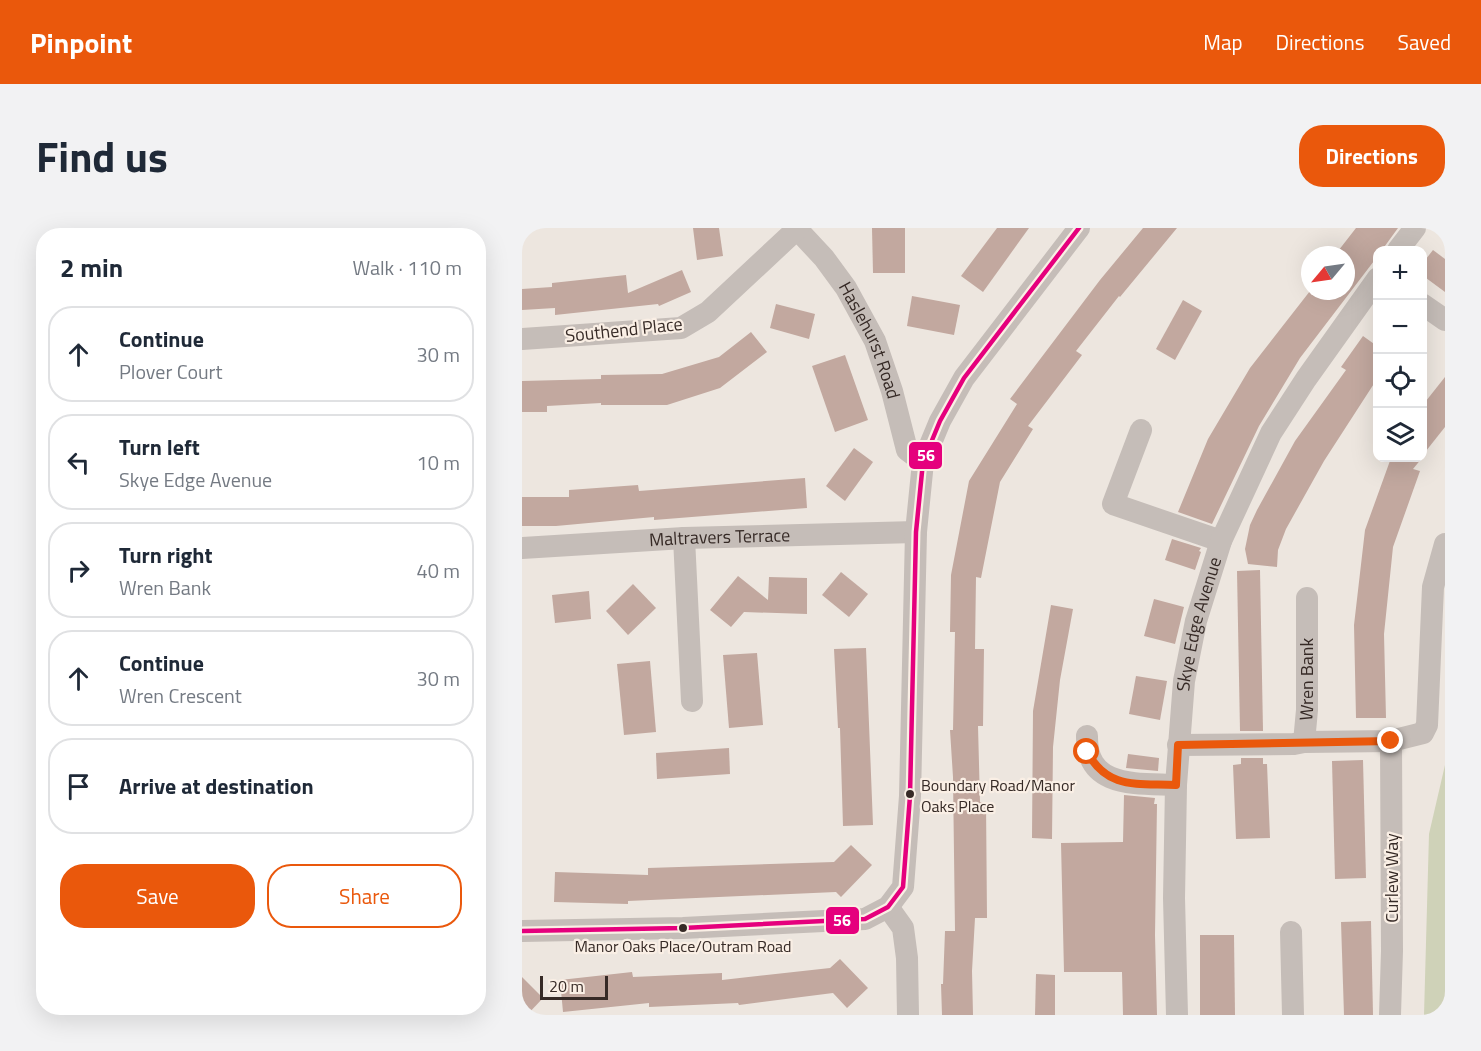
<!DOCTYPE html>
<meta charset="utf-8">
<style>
:root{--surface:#fff;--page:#f2f2f3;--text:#1f2937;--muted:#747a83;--line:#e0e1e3;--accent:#ea580c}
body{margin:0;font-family:"Titillium Web",sans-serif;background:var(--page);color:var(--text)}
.controls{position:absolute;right:18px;top:18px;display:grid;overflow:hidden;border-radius:12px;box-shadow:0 6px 24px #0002}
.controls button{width:54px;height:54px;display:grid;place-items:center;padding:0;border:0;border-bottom:2px solid var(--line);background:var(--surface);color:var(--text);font:30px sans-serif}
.compass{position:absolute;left:779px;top:18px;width:54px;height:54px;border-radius:50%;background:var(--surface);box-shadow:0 6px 24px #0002;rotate:241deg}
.scale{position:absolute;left:18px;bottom:15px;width:68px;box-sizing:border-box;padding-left:6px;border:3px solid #362a26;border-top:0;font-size:16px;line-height:21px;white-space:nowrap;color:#362a26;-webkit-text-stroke:4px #faefe5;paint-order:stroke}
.stop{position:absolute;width:18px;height:18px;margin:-14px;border:4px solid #ea580c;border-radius:50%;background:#fff}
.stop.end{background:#ea580c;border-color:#fff;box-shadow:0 2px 6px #0008}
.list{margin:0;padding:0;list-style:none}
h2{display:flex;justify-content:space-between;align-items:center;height:78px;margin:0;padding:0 24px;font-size:26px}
h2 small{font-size:20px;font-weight:400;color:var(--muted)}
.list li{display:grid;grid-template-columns:39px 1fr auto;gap:18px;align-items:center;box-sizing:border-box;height:96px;margin:0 12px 12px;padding:0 12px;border:2px solid var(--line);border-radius:24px}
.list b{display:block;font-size:22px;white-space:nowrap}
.list p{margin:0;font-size:20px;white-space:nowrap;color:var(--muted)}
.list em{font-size:20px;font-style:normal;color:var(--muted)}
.actions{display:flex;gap:12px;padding:18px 24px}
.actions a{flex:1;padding:14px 0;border:2px solid var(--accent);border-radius:24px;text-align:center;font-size:21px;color:var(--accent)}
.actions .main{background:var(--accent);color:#fff}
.icon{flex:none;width:33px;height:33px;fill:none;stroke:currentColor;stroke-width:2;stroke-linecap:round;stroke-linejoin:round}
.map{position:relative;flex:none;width:923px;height:787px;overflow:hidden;border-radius:24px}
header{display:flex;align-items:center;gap:36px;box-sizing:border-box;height:84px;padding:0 30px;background:var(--accent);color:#fff}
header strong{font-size:28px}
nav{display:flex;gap:33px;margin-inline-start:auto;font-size:21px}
.intro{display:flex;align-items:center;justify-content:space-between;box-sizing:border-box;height:144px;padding:0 36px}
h1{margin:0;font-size:42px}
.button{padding:15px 27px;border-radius:24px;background:var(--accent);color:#fff;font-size:21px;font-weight:700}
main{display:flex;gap:36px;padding:0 36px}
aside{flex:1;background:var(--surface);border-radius:24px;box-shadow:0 6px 24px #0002}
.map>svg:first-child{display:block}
.green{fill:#cfd2b8}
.building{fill:#c2a89f}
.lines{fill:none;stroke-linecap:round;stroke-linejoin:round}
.street{stroke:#c5bdb8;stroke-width:22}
.bus-1-casing{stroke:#faefe5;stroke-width:9}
.bus-1{stroke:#e5007d;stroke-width:4.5}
.route{stroke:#ea580c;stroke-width:8}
.bus-dot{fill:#362a26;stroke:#faefe5;stroke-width:2}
.labels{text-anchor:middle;stroke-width:4.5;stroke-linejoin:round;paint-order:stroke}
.bus-label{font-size:16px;fill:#362a26;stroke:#faefe5;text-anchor:start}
.street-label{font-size:18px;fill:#362a26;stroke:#faefe5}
.line-badge{stroke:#faefe5;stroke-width:2}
.badge-label{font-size:16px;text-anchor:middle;font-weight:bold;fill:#fff}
</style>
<header>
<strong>Pinpoint</strong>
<nav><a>Map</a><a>Directions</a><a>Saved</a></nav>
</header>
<div class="intro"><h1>Find us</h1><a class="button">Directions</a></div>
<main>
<aside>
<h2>2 min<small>Walk · 110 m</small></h2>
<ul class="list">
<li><svg class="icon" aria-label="ahead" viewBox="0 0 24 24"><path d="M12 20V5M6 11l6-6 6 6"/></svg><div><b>Continue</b><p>Plover Court</p></div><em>30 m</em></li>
<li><svg class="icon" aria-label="left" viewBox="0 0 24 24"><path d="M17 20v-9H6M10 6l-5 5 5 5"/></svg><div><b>Turn left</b><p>Skye Edge Avenue</p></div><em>10 m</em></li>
<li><svg class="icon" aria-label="right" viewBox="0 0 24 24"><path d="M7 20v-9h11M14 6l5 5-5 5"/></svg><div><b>Turn right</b><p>Wren Bank</p></div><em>40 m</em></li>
<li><svg class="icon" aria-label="ahead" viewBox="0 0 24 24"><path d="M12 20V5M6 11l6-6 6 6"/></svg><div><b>Continue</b><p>Wren Crescent</p></div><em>30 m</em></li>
<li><svg class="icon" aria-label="arrive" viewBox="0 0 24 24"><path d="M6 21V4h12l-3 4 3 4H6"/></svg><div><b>Arrive at destination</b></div></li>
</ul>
<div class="actions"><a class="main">Save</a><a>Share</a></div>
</aside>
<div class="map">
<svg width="923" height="787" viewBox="0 0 923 787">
<rect width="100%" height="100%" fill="#ede6df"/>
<!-- green -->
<path class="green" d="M 923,537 L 923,787 L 902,787 L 907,606 Z"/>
<!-- building -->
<g class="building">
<path d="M 171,0 L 197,0 L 201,28 L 175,32 Z"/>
<path d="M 350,0 L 383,0 L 383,45 L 351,45 Z"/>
<path d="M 475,0 L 507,0 L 461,64 L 439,48 Z"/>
<path d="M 621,0 L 655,0 L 598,69 L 597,68 L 554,123 L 560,127 L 506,198 L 511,201 L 478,254 L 459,350 L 454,349 L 453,421 L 462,421 L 461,498 L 456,498 L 458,574 L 464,574 L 465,690 L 453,690 L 450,743 L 451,787 L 420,787 L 419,756 L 421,756 L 423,703 L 433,703 L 431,549 L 428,502 L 431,502 L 433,404 L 428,404 L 429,347 L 447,253 L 495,176 L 488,171 L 578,52 Z"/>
<path d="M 834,0 L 876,0 L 860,22 L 855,22 L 855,29 L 778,130 L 737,198 L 690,296 L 656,284 L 686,211 L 728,140 L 788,63 L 824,63 L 824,27 L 813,27 Z"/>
<path d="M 911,22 L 923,31 L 923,64 L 900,47 L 900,36 Z"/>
<path d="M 160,42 L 169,64 L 137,78 L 136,76 L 33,87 L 33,80 L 0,82 L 0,61 L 30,59 L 30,55 L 104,47 L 106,65 Z"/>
<path d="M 390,68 L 438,77 L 432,107 L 385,98 Z"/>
<path d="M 661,72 L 680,83 L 653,132 L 634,121 Z"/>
<path d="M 254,76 L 293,86 L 287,111 L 248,100 Z"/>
<path d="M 229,104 L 245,124 L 198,160 L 145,177 L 79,177 L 79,175 L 25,178 L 25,184 L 0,184 L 0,153 L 79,151 L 79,147 L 140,146 L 197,129 Z"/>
<path d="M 841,108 L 855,118 L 855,151 L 802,233 L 764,301 L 756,322 L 755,339 L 726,336 L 723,321 L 728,297 L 735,282 L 773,213 L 824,142 L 819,139 Z"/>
<path d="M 323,127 L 346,192 L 313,204 L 290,138 Z"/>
<path d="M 923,149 L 923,199 L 900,228 L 900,178 Z"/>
<path d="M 332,220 L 351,234 L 323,273 L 304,258 Z"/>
<path d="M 869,230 L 900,230 L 891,241 L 898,243 L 871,319 L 862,406 L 864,490 L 834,490 L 832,397 L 843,302 Z"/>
<path d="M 283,250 L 285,280 L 132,292 L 132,289 L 34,298 L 0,298 L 0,269 L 47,269 L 47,262 L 116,257 L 117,263 Z"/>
<path d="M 650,311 L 679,320 L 677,323 L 679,324 L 673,342 L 643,332 Z"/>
<path d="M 738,342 L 741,503 L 718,503 L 715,343 Z"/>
<path d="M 319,344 L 346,366 L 327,389 L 300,367 Z"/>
<path d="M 216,348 L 246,372 L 247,349 L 285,350 L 285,386 L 222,384 L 209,399 L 188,382 Z"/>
<path d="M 111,356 L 134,380 L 106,407 L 84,383 Z"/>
<path d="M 67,363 L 69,391 L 33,395 L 30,367 Z"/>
<path d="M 632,371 L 662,379 L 653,416 L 622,408 Z"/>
<path d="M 529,377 L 551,381 L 538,452 L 531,519 L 530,611 L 510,610 L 511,483 Z"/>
<path d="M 344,420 L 351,597 L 321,598 L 318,500 L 316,500 L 312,421 Z"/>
<path d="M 235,425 L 241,497 L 207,500 L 201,427 Z"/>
<path d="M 128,433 L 134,504 L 102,507 L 95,436 Z"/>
<path d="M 614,448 L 645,453 L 638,492 L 607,486 Z"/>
<path d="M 207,520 L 208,546 L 135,551 L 134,525 Z"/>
<path d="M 606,526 L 637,530 L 636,543 L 604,540 Z"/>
<path d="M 719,530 L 741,530 L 741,536 L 745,536 L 748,610 L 714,611 L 711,537 L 719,536 Z"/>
<path d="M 841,532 L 844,650 L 813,651 L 810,533 Z"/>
<path d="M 602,567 L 633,570 L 632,576 L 635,576 L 633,707 L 635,787 L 601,787 L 600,744 L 542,744 L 539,615 L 601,614 Z"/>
<path d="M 329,617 L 350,637 L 319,669 L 314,664 L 106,673 L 106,676 L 32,674 L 33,644 L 126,647 L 126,640 L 312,634 Z"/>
<path d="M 849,693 L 851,787 L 822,787 L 819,694 Z"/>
<path d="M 678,707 L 712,707 L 713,787 L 678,787 Z"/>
<path d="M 318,731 L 346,760 L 325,780 L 311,765 L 217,777 L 216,775 L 127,779 L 127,775 L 41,784 L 38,752 L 110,744 L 111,749 L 200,745 L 200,752 L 308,740 Z"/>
<path d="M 514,746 L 533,747 L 533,787 L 513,787 Z"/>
<path d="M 0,749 L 21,770 L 5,787 L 0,787 Z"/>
</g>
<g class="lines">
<!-- street -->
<g class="street">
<path id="s1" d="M 274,0 L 302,30 L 324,60 L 353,113 L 370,163 L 385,222 L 401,234"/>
<path d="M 876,22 L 893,0"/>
<path d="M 900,76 L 923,92"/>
<path d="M 0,111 L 159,100 L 186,84 L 276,0"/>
<path d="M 619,202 L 591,276 L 699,313"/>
<path d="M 162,310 L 170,473"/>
<path id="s2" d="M 0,320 L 162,310 L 394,304"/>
<path d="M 565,508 C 564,561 615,555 654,557"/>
<path d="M 782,514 L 869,513 L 901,505 L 905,497 L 911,359 L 923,316"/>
<path id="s3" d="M 656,517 L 772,516 L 782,514 L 785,482 L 785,370"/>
<path d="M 366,679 L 381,700 L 385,730 L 386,787"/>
<path d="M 0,703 L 161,700 L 343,691 L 366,679 L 381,659 L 388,568 L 394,304 L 401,234 L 418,193 L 442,150 L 557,0"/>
<path d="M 769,704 L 771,787"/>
<path id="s4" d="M 655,787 L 652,670 L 654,557 L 662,453 L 674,393 L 699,313 L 749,205 L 784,151 L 856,50"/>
<path d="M 868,787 L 870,723 L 869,513"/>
</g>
<!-- bus-1 casing -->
<g class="bus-1-casing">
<path id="bus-1" d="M 0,703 L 161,700 L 343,691 L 366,679 L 381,659 L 388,568 L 394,304 L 401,234 L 418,193 L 442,150 L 557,0"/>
</g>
<!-- bus-1 -->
<use href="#bus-1" class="bus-1"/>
</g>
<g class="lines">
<!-- route -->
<path class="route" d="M 565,524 C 586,562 615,555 654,557 L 656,517 L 869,513"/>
</g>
<!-- markers -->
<g class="bus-dot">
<circle cx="388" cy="566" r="5"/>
<circle cx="161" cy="700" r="5"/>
</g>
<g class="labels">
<!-- bus labels -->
<g class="bus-label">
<text x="399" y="563">Boundary Road/Manor<tspan x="399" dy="21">Oaks Place</tspan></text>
<text x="161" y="724" text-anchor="middle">Manor Oaks Place/Outram Road</text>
</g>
<!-- street labels -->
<g class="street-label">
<text transform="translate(102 102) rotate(-6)" y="6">Southend Place</text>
<text dy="6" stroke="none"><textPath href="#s1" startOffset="136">Haslehurst Road</textPath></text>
<text dy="6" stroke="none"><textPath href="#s2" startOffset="198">Maltravers Terrace</textPath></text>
<text dy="6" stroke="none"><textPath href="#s4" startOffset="393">Skye Edge Avenue</textPath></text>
<text dy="6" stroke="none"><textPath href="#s3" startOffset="189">Wren Bank</textPath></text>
<text transform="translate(870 650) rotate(-90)" y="6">Curlew Way</text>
</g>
</g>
<g class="line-badge">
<rect x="386" y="213" width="35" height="29" rx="6" fill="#e5007d"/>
<rect x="303" y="678" width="35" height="29" rx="6" fill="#e5007d"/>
</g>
<g class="badge-label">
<text x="404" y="233">56</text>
<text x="320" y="698">56</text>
</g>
</svg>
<div class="controls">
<button>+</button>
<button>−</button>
<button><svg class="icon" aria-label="locate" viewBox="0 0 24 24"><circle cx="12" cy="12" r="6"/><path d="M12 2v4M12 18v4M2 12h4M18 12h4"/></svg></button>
<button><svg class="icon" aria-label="layers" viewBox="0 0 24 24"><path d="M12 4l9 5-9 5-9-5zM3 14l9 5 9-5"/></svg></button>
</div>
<svg class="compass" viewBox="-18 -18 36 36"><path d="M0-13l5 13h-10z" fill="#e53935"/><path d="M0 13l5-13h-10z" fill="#747a83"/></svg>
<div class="scale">20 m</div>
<div class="stop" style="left:565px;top:524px"></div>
<div class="stop end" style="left:869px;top:513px"></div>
</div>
</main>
